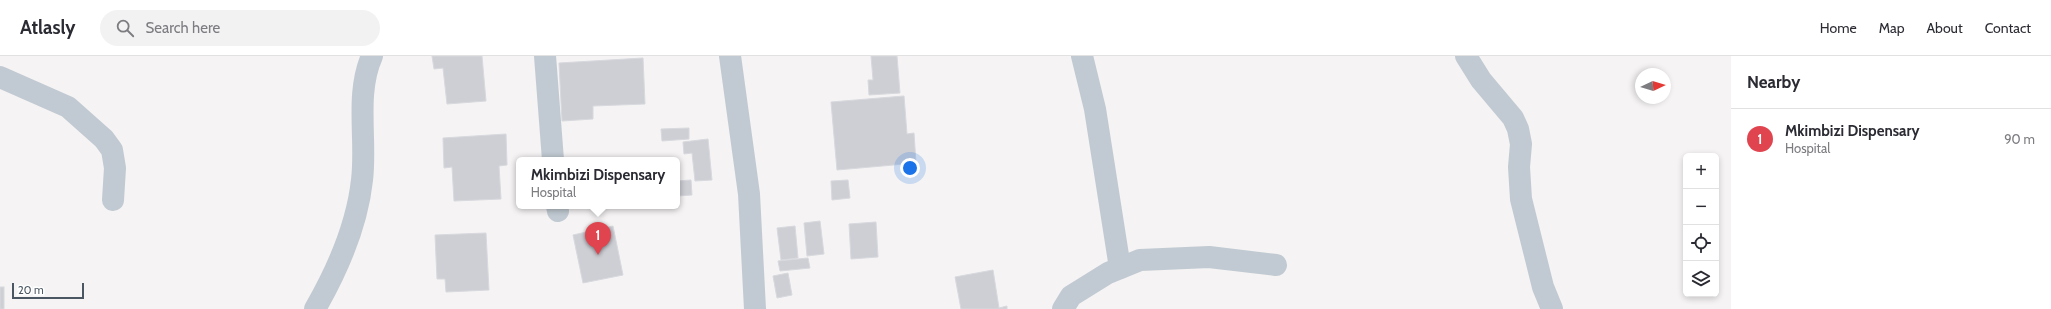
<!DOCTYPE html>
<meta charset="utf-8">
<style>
:root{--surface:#fff;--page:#f2f2f3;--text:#2b2b33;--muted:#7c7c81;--line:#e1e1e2;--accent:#1a73e8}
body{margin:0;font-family:Cabin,sans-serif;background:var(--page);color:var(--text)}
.controls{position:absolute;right:12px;bottom:12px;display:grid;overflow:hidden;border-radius:6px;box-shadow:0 2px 6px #0003}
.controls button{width:36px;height:36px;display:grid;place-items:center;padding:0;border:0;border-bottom:1px solid var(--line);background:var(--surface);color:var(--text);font:20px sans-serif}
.compass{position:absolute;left:1635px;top:12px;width:36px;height:36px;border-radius:50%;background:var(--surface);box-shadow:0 2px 6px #0003;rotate:86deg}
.scale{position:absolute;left:12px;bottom:10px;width:72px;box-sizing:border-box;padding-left:4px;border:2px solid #4a5661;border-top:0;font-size:11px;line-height:14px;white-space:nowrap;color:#4a5661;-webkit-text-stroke:3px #fff;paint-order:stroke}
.you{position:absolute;left:910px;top:112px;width:14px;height:14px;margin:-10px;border:3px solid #fff;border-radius:50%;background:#1a73e8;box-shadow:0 0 0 6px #1a73e833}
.badge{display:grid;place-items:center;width:26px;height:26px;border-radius:50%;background:var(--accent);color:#fff;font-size:13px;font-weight:700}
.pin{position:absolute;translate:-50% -33px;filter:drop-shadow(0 1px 2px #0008)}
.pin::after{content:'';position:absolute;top:21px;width:14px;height:12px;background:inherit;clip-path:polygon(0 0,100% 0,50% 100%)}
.popup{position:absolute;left:516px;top:101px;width:164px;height:52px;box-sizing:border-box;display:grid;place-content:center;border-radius:6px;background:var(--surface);filter:drop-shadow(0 1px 3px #0005);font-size:13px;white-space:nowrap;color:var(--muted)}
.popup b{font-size:15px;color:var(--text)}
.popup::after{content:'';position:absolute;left:50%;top:100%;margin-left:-8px;border:8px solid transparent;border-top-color:var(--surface)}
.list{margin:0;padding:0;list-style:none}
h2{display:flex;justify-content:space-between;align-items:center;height:52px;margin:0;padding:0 16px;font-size:17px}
h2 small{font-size:13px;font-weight:400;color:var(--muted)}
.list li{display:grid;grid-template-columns:26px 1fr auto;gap:12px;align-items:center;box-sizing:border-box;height:60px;padding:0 16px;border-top:1px solid var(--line)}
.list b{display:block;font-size:15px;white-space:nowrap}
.list p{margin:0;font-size:13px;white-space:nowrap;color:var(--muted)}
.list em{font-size:13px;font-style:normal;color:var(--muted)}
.icon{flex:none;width:22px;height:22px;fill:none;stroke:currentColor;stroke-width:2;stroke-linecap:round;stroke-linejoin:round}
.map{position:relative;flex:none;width:1731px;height:253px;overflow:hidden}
header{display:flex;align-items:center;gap:24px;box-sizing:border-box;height:56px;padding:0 20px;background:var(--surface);border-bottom:1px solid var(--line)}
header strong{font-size:19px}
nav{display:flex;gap:22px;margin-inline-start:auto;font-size:14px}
.search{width:280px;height:36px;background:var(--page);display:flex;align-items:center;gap:10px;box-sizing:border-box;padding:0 14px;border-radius:22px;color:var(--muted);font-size:15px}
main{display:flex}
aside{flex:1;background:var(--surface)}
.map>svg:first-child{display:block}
.building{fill:#cdcfd5;stroke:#d7d9de}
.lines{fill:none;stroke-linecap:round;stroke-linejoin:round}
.minor{stroke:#c1cad2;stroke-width:22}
</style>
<header>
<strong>Atlasly</strong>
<div class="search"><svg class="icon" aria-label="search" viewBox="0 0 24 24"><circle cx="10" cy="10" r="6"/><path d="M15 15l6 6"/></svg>Search here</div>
<nav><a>Home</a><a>Map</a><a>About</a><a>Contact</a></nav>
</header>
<main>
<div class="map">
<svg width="1731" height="253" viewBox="0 0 1731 253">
<rect width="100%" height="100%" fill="#f5f3f3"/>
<!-- building -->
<g class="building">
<path d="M 432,0 L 482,0 L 486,45 L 447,48 L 443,12 L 434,13 Z"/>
<path d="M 871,0 L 897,0 L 900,37 L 869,39 L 868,24 L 873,24 Z"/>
<path d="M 643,2 L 645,48 L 593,50 L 593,63 L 562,65 L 559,7 Z"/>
<path d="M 904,40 L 907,78 L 914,77 L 916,107 L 837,114 L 831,46 Z"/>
<path d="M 689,72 L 689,83 L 662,85 L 661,73 Z"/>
<path d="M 506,78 L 507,109 L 499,110 L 501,143 L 454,145 L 452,111 L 444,112 L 443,82 Z"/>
<path d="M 708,83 L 712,124 L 695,125 L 692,97 L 684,98 L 683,86 Z"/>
<path d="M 691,124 L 692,139 L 677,140 L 677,125 Z"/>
<path d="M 848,124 L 850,142 L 832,144 L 831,125 Z"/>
<path d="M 820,165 L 824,198 L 807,200 L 804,167 Z"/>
<path d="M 876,166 L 878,201 L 851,203 L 849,168 Z"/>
<path d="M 613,170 L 623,219 L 583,227 L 573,179 Z"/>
<path d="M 795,170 L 798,202 L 781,204 L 777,172 Z"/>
<path d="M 486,177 L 489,234 L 446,236 L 445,223 L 437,223 L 435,179 Z"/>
<path d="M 808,202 L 810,212 L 780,215 L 778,205 Z"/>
<path d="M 993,214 L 999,252 L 1007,250 L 1007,253 L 961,253 L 955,221 Z"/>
<path d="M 788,217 L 792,239 L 777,242 L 773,220 Z"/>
<rect x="0" y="231" width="4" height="22"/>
</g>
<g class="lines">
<!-- minor -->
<g class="minor">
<path d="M 545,0 L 553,104"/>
<path d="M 730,0 L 749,138 L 755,253"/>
<path d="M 1082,0 L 1095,53 L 1120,212"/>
<path d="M 1466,0 L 1481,24 L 1513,62 L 1518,73 L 1521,88 L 1519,111 L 1521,143 L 1543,231 L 1552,253"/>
<path d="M 0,21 L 68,51 L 104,83 L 112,94 L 115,112 L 113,144"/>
<path d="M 557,150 L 558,155"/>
<path d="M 315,253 C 338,213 357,170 362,124 C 367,84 355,38 372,0"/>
<path d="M 1063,253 L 1071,240 L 1108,217 L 1140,204 L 1209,201 L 1276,209"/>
</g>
</g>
</svg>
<div class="controls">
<button>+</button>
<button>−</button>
<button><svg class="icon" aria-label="locate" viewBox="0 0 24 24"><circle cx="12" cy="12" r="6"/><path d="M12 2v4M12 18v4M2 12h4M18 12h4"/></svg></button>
<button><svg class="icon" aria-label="layers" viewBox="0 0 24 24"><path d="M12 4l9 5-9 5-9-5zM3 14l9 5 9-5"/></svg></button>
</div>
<svg class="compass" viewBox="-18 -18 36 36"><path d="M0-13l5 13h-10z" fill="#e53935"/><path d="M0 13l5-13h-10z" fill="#7c7c81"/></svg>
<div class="scale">20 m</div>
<div class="you"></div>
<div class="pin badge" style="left:598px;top:199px;background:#e0444e">1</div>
<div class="popup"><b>Mkimbizi Dispensary</b>Hospital</div>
</div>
<aside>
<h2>Nearby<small></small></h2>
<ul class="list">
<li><span class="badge" style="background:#e0444e">1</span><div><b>Mkimbizi Dispensary</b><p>Hospital</p></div><em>90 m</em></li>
</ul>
</aside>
</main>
